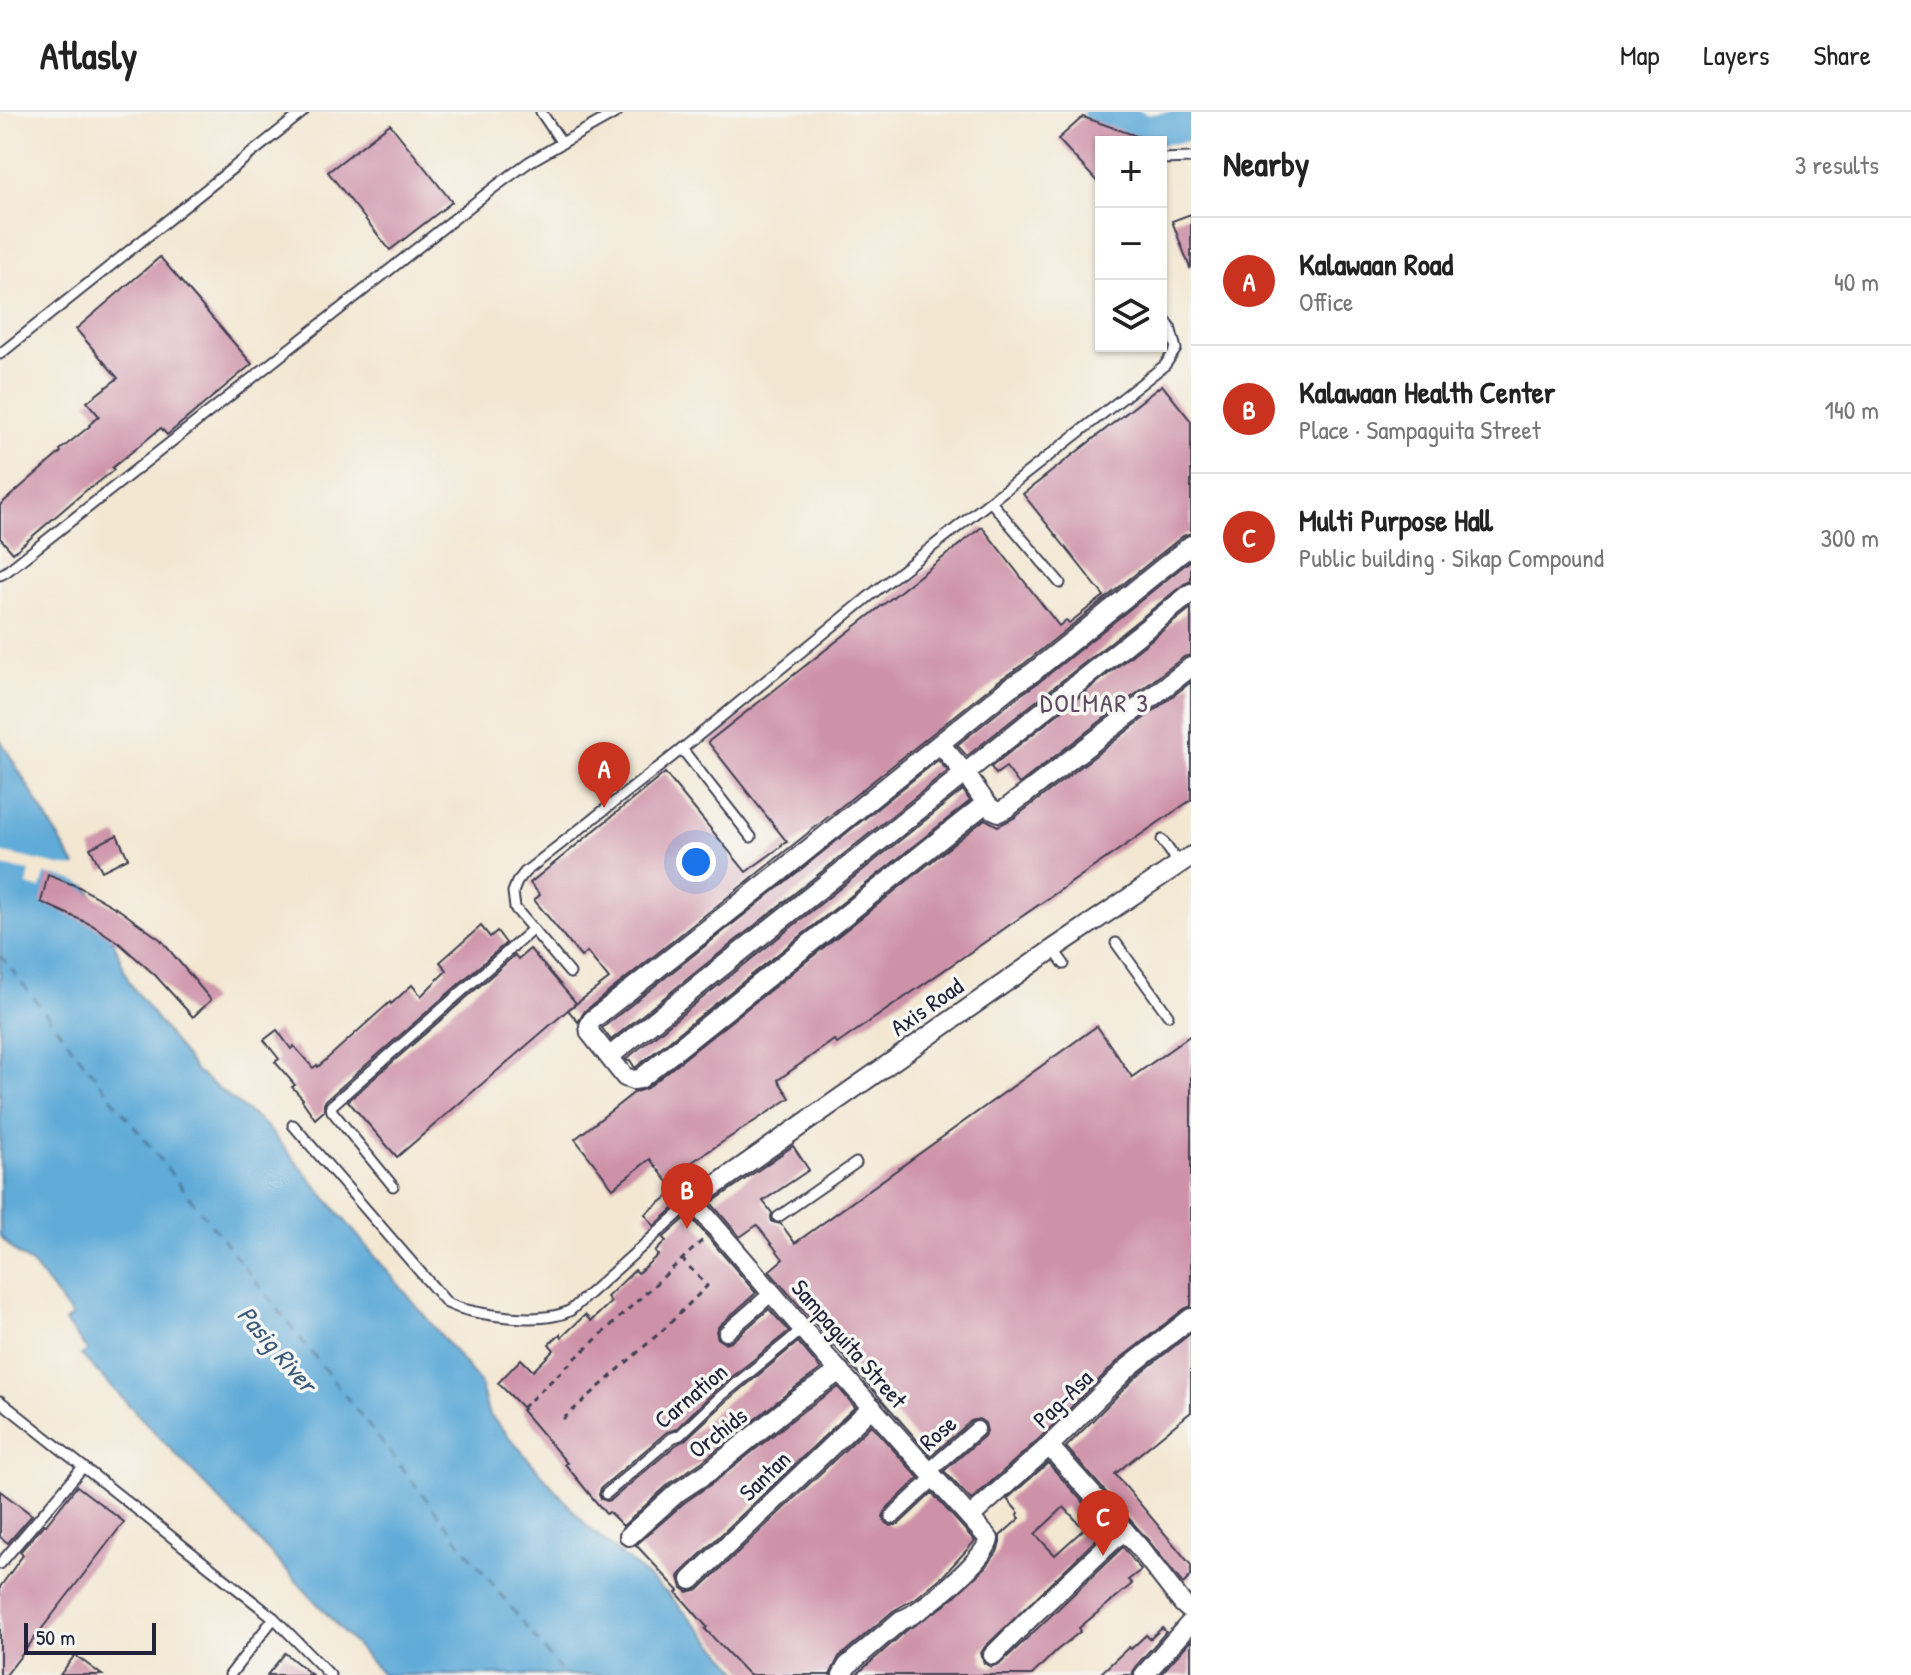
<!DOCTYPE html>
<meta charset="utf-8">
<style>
:root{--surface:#fff;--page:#f6f6f6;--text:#222;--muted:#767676;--line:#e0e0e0;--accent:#c8321e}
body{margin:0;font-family:"Patrick Hand",sans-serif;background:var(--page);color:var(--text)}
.controls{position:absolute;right:24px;top:24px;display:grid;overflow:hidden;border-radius:0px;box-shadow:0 2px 6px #0004}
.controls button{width:72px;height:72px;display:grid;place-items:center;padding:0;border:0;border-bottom:2px solid var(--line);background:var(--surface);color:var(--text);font:40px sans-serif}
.scale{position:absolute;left:24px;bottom:20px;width:132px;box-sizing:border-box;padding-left:8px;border:4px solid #22223b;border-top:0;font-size:22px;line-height:28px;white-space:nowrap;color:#22223b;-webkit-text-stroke:6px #f6f6f2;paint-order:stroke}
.you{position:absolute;left:696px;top:750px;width:28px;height:28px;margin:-20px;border:6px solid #fff;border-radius:50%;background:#1a73e8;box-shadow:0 0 0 12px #1a73e833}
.badge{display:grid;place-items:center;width:52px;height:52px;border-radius:50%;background:var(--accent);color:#fff;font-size:26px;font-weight:700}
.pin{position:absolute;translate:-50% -66px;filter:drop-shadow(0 2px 4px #0008)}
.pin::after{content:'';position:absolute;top:42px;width:28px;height:24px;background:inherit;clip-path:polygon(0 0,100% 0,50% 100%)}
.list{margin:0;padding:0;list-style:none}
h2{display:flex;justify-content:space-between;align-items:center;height:104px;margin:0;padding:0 32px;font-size:34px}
h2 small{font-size:26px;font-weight:400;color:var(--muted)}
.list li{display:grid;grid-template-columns:52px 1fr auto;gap:24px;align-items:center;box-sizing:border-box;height:128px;padding:0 32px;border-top:2px solid var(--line)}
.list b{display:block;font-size:30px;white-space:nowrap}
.list p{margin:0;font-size:26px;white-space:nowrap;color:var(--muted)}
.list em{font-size:26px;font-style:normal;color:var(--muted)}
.icon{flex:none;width:44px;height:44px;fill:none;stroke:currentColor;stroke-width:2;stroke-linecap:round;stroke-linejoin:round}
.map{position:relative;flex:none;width:1191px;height:1563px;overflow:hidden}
header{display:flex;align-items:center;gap:48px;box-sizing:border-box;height:112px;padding:0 40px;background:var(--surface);border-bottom:2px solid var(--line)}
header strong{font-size:38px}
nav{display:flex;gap:44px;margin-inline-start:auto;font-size:28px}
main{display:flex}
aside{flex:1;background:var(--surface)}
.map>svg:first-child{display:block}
.water{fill:#61abd8;stroke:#42668a;stroke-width:2}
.pier{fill:#f3e7d2}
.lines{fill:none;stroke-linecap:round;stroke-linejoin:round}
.river{stroke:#61abd8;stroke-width:32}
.ferry{stroke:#3b597a;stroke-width:2;stroke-dasharray:10 8;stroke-linecap:butt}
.building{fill:#ce92a8;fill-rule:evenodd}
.service-casing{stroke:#414052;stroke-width:13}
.pedestrian-casing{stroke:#414052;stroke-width:18}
.minor-casing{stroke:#414052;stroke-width:22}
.path{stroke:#414052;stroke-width:3;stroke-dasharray:6 6;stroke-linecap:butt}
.service{stroke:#fff;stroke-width:9}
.pedestrian{stroke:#fff;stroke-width:14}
.minor{stroke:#fff;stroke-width:18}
.labels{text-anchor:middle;stroke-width:7;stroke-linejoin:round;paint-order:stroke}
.street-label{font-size:24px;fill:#22223b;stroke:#f6f6f2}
.neighbourhood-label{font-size:26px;letter-spacing:2px;fill:#5e4961;stroke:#f6f6f2}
.water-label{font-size:26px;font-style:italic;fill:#3b597a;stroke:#f6f6f2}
</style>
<header>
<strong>Atlasly</strong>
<nav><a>Map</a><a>Layers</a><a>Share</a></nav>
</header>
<main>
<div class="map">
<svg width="1191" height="1563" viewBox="0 0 1191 1563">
<rect width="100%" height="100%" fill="#f6f6f2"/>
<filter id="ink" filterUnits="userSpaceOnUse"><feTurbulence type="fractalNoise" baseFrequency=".0125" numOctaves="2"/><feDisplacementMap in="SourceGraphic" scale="16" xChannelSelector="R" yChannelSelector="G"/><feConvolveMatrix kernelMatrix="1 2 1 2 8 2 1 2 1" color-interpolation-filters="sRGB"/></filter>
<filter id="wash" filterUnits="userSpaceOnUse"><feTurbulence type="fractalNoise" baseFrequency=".006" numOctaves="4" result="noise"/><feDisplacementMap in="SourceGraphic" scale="32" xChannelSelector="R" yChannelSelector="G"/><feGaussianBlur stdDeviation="1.8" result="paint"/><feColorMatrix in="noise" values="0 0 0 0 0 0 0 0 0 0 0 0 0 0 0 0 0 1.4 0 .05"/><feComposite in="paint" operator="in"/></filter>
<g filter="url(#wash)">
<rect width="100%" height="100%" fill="#f3e7d2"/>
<!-- water -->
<path class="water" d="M 0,627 L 102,799 L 129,870 L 196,959 L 266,1014 L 480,1270 L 488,1301 L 587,1414 L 668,1482 L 743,1563 L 383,1563 L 275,1446 L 81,1243 L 88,1239 L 65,1210 L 72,1204 L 34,1154 L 14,1139 L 0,1124 Z"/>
<!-- pier -->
<path class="pier" d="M 0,740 L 63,754 L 80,755 L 91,775 L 69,767 L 45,762 L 41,777 L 27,773 L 30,759 L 0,754 Z"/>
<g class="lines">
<!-- river -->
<path class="river" d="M 1099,0 L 1146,19 L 1191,13"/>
<!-- ferry -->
<path class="ferry" d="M 0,843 L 564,1563"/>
</g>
<g id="blocks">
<!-- building -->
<g class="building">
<path d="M 1083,5 L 1148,28 L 1148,30 L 1101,30 L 1101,74 L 1058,27 Z"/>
<path d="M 390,12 L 452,90 L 390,138 L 328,60 Z"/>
<path d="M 1191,102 L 1191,155 L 1190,156 L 1172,109 Z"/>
<path d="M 160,145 L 252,252 L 167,323 L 161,316 L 112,356 L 114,358 L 91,376 L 90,375 L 13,441 L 0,426 L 0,393 L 61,340 L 60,338 L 90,314 L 89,313 L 99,304 L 87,290 L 118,266 L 76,217 Z"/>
<path d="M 1162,273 L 1191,309 L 1191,421 L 1183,424 L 1025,551 L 1001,567 L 585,899 L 578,910 L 568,898 L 609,867 L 587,840 L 581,845 L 534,788 L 540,783 L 530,771 L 665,661 L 746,760 L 782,734 L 781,733 L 787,730 L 708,630 L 982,415 L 1059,514 L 1066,508 L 1069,511 L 1104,484 L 1023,382 Z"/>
<path d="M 1191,448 L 1191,469 L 1184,472 L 967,644 L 957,633 L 1016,586 L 1039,570 Z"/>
<path d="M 1191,496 L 1191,543 L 1184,545 L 1019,672 L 1006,655 L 996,662 L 991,655 Z"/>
<path d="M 1191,570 L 1191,688 L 837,932 L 834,928 L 778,968 L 790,986 L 692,1050 L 697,1058 L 684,1068 L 690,1076 L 682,1084 L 681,1090 L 654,1114 L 645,1102 L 675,1079 L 650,1047 L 613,1076 L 575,1027 L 635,980 L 647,976 L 985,707 L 998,714 L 1014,706 Z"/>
<path d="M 938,648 L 948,659 L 611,928 L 602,916 Z"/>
<path d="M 963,678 L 970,689 L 635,956 L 630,948 L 628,949 L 626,947 Z"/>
<path d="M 117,723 L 128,746 L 102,759 L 90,736 Z"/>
<path d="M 48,763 L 79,775 L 121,799 L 161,828 L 211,888 L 193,905 L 155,863 L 119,831 L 92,813 L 41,790 Z"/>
<path d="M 481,814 L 490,825 L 497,819 L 506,831 L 326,988 L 324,992 L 324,999 L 315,1007 L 302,988 L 303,987 L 292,975 L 295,973 L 275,950 L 279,947 L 264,928 L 277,918 L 291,937 L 294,934 L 313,956 L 317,953 L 318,955 L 390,890 L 391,892 L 412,873 L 421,884 L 447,858 L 440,850 Z"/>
<path d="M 530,837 L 576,891 L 397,1045 L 348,989 L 515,843 L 518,847 Z"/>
<path d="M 1097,914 L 1132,965 L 1191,923 L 1191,1194 L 1184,1197 L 1121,1246 L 1041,1325 L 971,1388 L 944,1359 L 984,1324 L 987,1319 L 985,1311 L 979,1307 L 971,1309 L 931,1344 L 769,1159 L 783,1147 L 757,1113 L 740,1125 L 711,1091 L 793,1034 L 809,1058 L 763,1089 L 772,1101 L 771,1105 L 772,1110 L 781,1112 L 795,1131 Z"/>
<path d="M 689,1103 L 756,1181 L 719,1214 L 716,1219 L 718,1227 L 724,1231 L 732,1229 L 769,1197 L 789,1219 L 716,1278 L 676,1317 L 667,1320 L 601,1376 L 599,1383 L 601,1387 L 607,1389 L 611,1388 L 676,1333 L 685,1328 L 726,1290 L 798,1230 L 821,1257 L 789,1280 L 703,1349 L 670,1371 L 623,1414 L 609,1400 L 606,1402 L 596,1390 L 565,1352 L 567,1351 L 522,1298 L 524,1297 L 498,1271 L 521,1247 L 533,1259 L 554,1238 L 549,1232 L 560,1222 L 562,1225 L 585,1203 L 591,1209 L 611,1190 L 607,1185 L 635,1158 L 638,1161 L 658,1143 L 655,1140 L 666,1129 L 663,1126 Z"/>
<path d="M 1191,1221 L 1191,1300 L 1115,1362 L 1191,1453 L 1191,1464 L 1183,1472 L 1148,1428 L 1066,1335 L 1137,1264 Z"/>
<path d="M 838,1275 L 855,1295 L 683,1459 L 679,1465 L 682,1476 L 688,1480 L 699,1477 L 871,1313 L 919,1366 L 886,1397 L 883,1405 L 885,1410 L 891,1414 L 899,1412 L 932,1381 L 975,1429 L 943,1464 L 916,1486 L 893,1499 L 839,1545 L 830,1563 L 749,1563 L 705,1517 L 707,1515 L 677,1481 L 679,1479 L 636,1433 L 685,1390 L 717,1368 L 803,1299 Z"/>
<path d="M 1048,1351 L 1107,1417 L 985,1535 L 981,1541 L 984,1551 L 991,1555 L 1001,1551 L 1123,1435 L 1141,1458 L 1128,1468 L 1132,1472 L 1079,1516 L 1081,1519 L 1056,1539 L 1032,1563 L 856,1563 L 907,1518 L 944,1494 L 986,1455 L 997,1440 L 1000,1431 L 1000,1424 L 1020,1406 L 1017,1403 L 1019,1401 L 1007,1387 ZM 1064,1395 L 1084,1417 L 1055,1443 L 1035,1422 Z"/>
<path d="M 77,1374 L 124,1410 L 6,1563 L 0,1563 L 0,1475 L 23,1443 L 20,1440 L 44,1412 L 46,1413 Z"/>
<path d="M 0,1379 L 32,1403 L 8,1431 L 0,1425 Z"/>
<path d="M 1162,1516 L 1166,1520 L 1135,1555 L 1132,1563 L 1099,1563 L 1129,1535 L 1131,1537 L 1146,1523 L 1150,1527 Z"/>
<path d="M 1191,1528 L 1191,1563 L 1160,1563 Z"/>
<path d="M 285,1541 L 312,1563 L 267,1563 Z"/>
<path d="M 75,1543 L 102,1563 L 60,1563 Z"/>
</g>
</g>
</g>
<g filter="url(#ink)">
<use href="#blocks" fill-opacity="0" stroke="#414052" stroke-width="2"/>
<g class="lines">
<!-- service casing -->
<g class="service-casing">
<g id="service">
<path d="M 541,0 L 562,31 L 617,0"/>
<path d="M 1161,47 L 1191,46"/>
<path d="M 0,242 L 303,0"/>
<path d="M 991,390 L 1060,471"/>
<path d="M 0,463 L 6,460 L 496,74 L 529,50 L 562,31"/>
<path d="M 682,637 L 751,725"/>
<path d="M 1162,728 L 1179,752"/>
<path d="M 1116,831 L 1168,903"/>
<path d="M 1053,837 L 1064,852"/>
<path d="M 570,861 L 515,796 L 513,780 L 517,770 L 525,760 L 682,637 L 877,478 L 1165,253 L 1176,237 L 1170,215 L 1161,202"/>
<path d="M 293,1013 L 447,1191 C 474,1204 545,1213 571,1198 L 693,1089"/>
<path d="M 393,1074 L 332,999 L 331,994 L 532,818"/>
<path d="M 778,1105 L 856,1051"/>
<path d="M 0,1289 L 274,1506 L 330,1563"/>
<path d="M 606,1382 L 672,1326 L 680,1323 L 721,1284 L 803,1217"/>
<path d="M 0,1452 L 83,1355"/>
<path d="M 230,1563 L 274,1506"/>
</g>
</g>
<!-- pedestrian casing -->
<g class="pedestrian-casing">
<g id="pedestrian">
<path d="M 726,1221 L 772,1181"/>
<path d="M 929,1359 L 977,1317"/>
<path d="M 893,1404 L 935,1365"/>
</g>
</g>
<!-- minor casing -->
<g class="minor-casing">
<g id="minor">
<path d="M 1191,433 L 1032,561 L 1009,576 L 780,760 L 592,908 L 589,914 L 590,921 L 625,965 L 633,968 L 640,967 L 986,691 L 992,697 L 999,700 L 1007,696 L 1191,555"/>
<path d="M 940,632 L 965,661 L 986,691"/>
<path d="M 610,944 L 1191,481"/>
<path d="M 1049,1334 L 1139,1435 L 1183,1492 L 1191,1499"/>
<path d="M 971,1404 L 1049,1334 L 1129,1255 L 1191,1206"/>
<path d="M 629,1424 L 678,1380 L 710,1359 L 796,1289 L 840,1259"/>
<path d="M 691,1468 L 872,1295"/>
<path d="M 993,1543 L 1032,1504 L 1124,1418"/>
<path d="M 842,1563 L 847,1554 L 901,1508 C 920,1503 987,1446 989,1427 L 824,1242 L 693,1089 L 1053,837 L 1191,744"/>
<path d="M 1144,1563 L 1191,1510"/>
</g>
</g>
<!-- path -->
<g class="path">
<path d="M 522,1296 L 704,1127"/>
<path d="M 563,1307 L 665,1216 L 707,1174 L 682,1147"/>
</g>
<!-- service -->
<use href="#service" class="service"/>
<!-- pedestrian -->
<use href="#pedestrian" class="pedestrian"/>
<!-- minor -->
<use href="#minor" class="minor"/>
</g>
</g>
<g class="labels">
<!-- street labels -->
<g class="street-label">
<text transform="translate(927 895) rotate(-35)" y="8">Axis Road</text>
<text transform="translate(849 1232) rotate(49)" y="8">Sampaguita Street</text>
<text transform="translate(691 1284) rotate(-40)" y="8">Carnation</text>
<text transform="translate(1063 1287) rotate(-44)" y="8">Pag-Asa</text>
<text transform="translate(718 1321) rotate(-38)" y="8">Orchids</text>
<text transform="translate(938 1321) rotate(-41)" y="8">Rose</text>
<text transform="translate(765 1364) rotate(-44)" y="8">Santan</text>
</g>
<!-- neighbourhood labels -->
<g class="neighbourhood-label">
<text x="1095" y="600">DOLMAR 3</text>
</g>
<!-- water labels -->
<g class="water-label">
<text transform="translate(277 1237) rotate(49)" y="9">Pasig River</text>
</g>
</g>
</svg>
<div class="controls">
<button>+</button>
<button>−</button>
<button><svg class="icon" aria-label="layers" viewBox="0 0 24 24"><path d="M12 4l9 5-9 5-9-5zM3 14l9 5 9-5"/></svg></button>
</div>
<div class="scale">50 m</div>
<div class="you"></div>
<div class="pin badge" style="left:604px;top:696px">A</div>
<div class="pin badge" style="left:687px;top:1117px">B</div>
<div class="pin badge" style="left:1103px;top:1444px">C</div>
</div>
<aside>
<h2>Nearby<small>3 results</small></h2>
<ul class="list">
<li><span class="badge">A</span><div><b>Kalawaan Road</b><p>Office</p></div><em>40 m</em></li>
<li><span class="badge">B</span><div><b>Kalawaan Health Center</b><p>Place · Sampaguita Street</p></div><em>140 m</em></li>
<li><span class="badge">C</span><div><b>Multi Purpose Hall</b><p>Public building · Sikap Compound</p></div><em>300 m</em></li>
</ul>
</aside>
</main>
